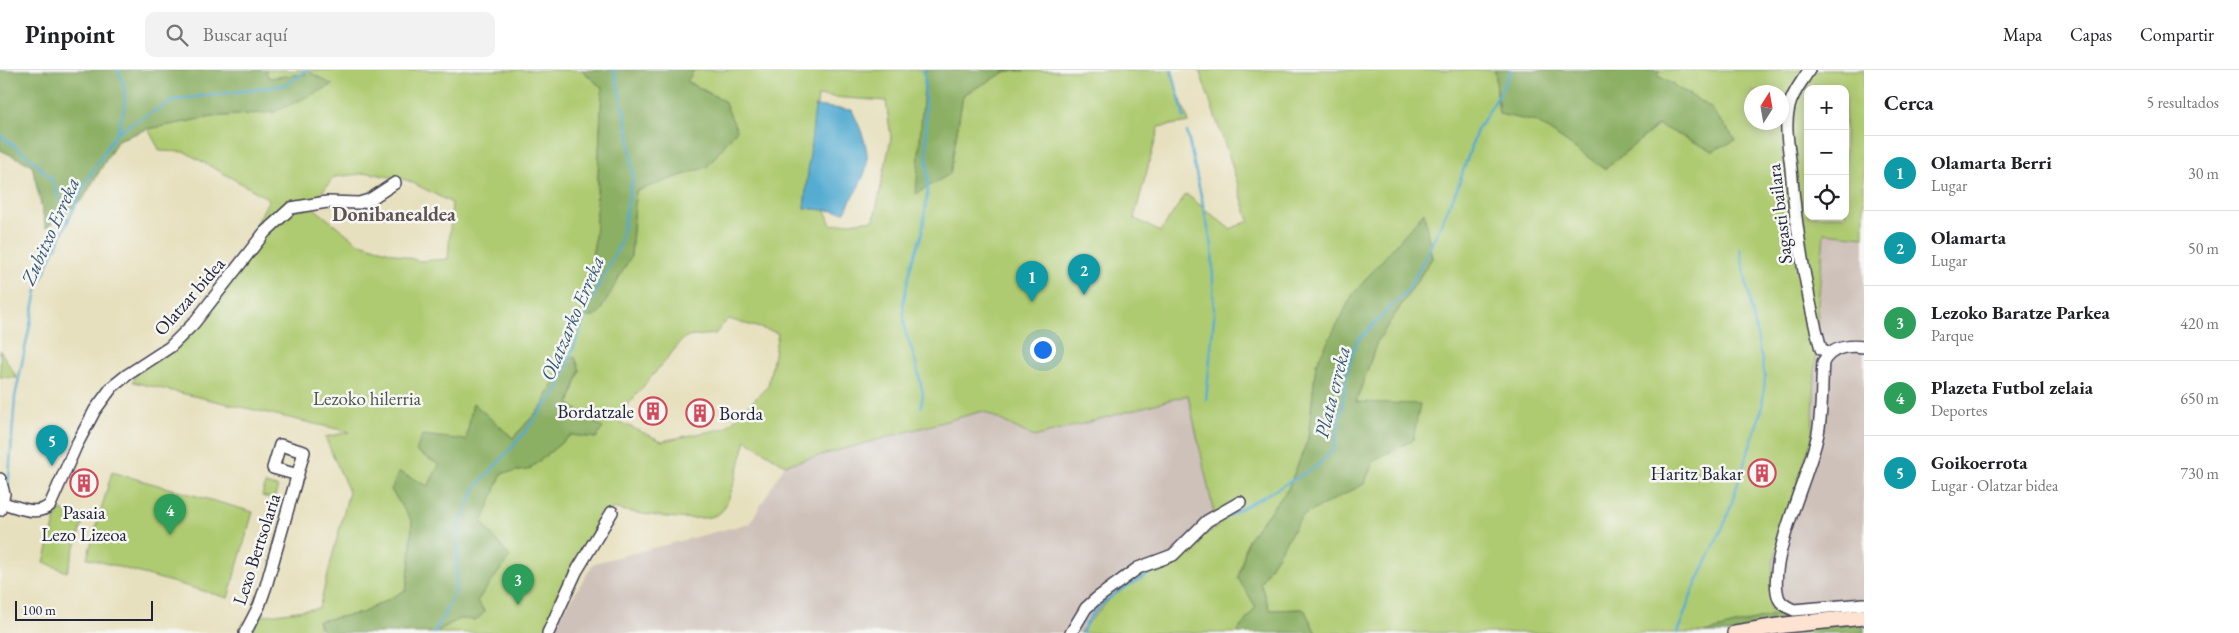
<!DOCTYPE html>
<html lang="es">
<meta charset="utf-8">
<style>
:root{--surface:#fff;--page:#f2f2f2;--text:#202124;--muted:#757577;--line:#e0e0e0;--accent:#d1495b}
body{margin:0;font-family:"EB Garamond",serif;background:var(--page);color:var(--text)}
.controls{position:absolute;right:15px;top:15px;display:grid;overflow:hidden;border-radius:10px;box-shadow:0 2px 12px #0003}
.controls button{width:45px;height:45px;display:grid;place-items:center;padding:0;border:0;border-bottom:1px solid var(--line);background:var(--surface);color:var(--text);font:25px sans-serif}
.compass{position:absolute;left:1744px;top:15px;width:45px;height:45px;border-radius:50%;background:var(--surface);box-shadow:0 2px 12px #0003;rotate:11deg}
.scale{position:absolute;left:15px;bottom:12px;width:138px;box-sizing:border-box;padding-left:5px;border:2px solid #22223b;border-top:0;font-size:14px;line-height:18px;white-space:nowrap;color:#22223b;-webkit-text-stroke:4px #f6f6f2;paint-order:stroke}
.you{position:absolute;left:1042px;top:279px;width:18px;height:18px;margin:-12px;border:4px solid #fff;border-radius:50%;background:#1a73e8;box-shadow:0 0 0 8px #1a73e833}
.badge{display:grid;place-items:center;width:32px;height:32px;border-radius:50%;background:var(--accent);color:#fff;font-size:16px;font-weight:700}
.pin{position:absolute;translate:-50% -41px;filter:drop-shadow(0 1px 2px #0008)}
.pin::after{content:'';position:absolute;top:26px;width:18px;height:15px;background:inherit;clip-path:polygon(0 0,100% 0,50% 100%)}
.list{margin:0;padding:0;list-style:none}
h2{display:flex;justify-content:space-between;align-items:center;height:65px;margin:0;padding:0 20px;font-size:21px}
h2 small{font-size:16px;font-weight:400;color:var(--muted)}
.list li{display:grid;grid-template-columns:32px 1fr auto;gap:15px;align-items:center;box-sizing:border-box;height:75px;padding:0 20px;border-top:1px solid var(--line)}
.list b{display:block;font-size:19px;white-space:nowrap}
.list p{margin:0;font-size:16px;white-space:nowrap;color:var(--muted)}
.list em{font-size:16px;font-style:normal;color:var(--muted)}
.icon{flex:none;width:28px;height:28px;fill:none;stroke:currentColor;stroke-width:2;stroke-linecap:round;stroke-linejoin:round}
.map{position:relative;flex:none;width:1864px;height:563px;overflow:hidden}
header{display:flex;align-items:center;gap:30px;box-sizing:border-box;height:70px;padding:0 25px;background:var(--surface);border-bottom:1px solid var(--line)}
header strong{font-size:24px}
nav{display:flex;gap:28px;margin-inline-start:auto;font-size:18px}
.search{width:350px;height:45px;background:var(--page);display:flex;align-items:center;gap:12px;box-sizing:border-box;padding:0 18px;border-radius:10px;color:var(--muted);font-size:19px}
main{display:flex}
aside{flex:1;background:var(--surface)}
.map>svg:first-child{display:block}
.industrial{fill:#cec1b9}
.green{fill:#afcb71;stroke:#687656;fill-rule:evenodd}
.forest{fill:#8baf63;stroke:#56684f}
.water{fill:#54acd1;stroke:#3b6786}
.lines{fill:none;stroke-linecap:round;stroke-linejoin:round}
.stream{stroke:#54acd1;stroke-width:2.5}
.street-casing{stroke:#403e4f;stroke-width:14}
.secondary-casing{stroke:#403e4f;stroke-width:18}
.street{stroke:#fff;stroke-width:11}
.secondary{stroke:#fee3d2;stroke-width:15}
.labels{text-anchor:middle;stroke-width:5;stroke-linejoin:round;paint-order:stroke}
.street-label{font-size:19px;fill:#22223b;stroke:#f6f6f2}
.park-label{font-size:19px;fill:#4c554b;stroke:#f6f6f2}
.poi-label{font-size:19px;fill:#22223b;stroke:#f6f6f2;text-anchor:end}
.neighbourhood-label{font-size:20px;font-weight:bold;fill:#615354;stroke:#f6f6f2}
.water-label{font-size:20px;font-style:italic;fill:#365977;stroke:#f6f6f2}
</style>
<header>
<strong>Pinpoint</strong>
<div class="search"><svg class="icon" aria-label="search" viewBox="0 0 24 24"><circle cx="10" cy="10" r="6"/><path d="M15 15l6 6"/></svg>Buscar aquí</div>
<nav><a>Mapa</a><a>Capas</a><a>Compartir</a></nav>
</header>
<main>
<div class="map">
<svg width="1864" height="563" viewBox="0 0 1864 563">
<rect width="100%" height="100%" fill="#f6f6f2"/>
<filter id="ink" filterUnits="userSpaceOnUse"><feTurbulence type="fractalNoise" baseFrequency=".02" numOctaves="2"/><feDisplacementMap in="SourceGraphic" scale="10" xChannelSelector="R" yChannelSelector="G"/><feConvolveMatrix kernelMatrix="1 2 1 2 8 2 1 2 1" color-interpolation-filters="sRGB"/></filter>
<filter id="wash" filterUnits="userSpaceOnUse"><feTurbulence type="fractalNoise" baseFrequency=".0096" numOctaves="4" result="noise"/><feDisplacementMap in="SourceGraphic" scale="20" xChannelSelector="R" yChannelSelector="G"/><feGaussianBlur stdDeviation="1.12" result="paint"/><feColorMatrix in="noise" values="0 0 0 0 0 0 0 0 0 0 0 0 0 0 0 0 0 1.4 0 .05"/><feComposite in="paint" operator="in"/></filter>
<g filter="url(#wash)">
<rect width="100%" height="100%" fill="#e7e0be"/>
<!-- industrial -->
<g class="industrial">
<path d="M 1824,162 L 1864,167 L 1864,543 L 1794,549 L 1778,544 L 1772,495 L 1812,369 L 1818,235 Z"/>
<path d="M 1188,325 L 1217,457 L 1126,511 L 1079,563 L 550,563 L 594,493 L 750,453 L 785,395 L 983,341 L 1034,367 Z"/>
</g>
<!-- green -->
<g class="green">
<path d="M 265,0 L 582,0 L 602,18 L 595,169 L 583,241 L 631,186 L 636,121 L 662,112 L 724,31 L 687,11 L 694,0 L 925,0 L 923,4 L 950,104 L 963,25 L 1007,1 L 1170,0 L 1189,52 L 1159,57 L 1134,148 L 1160,162 L 1186,124 L 1230,159 L 1249,151 L 1230,89 L 1199,0 L 1495,0 L 1499,44 L 1537,52 L 1605,99 L 1659,55 L 1713,81 L 1710,37 L 1658,6 L 1660,0 L 1864,0 L 1864,167 L 1824,163 L 1818,235 L 1812,369 L 1772,495 L 1778,544 L 1704,563 L 1316,563 L 1304,539 L 1270,540 L 1260,513 L 1302,446 L 1364,414 L 1374,390 L 1413,370 L 1356,333 L 1377,272 L 1432,188 L 1423,143 L 1316,294 L 1308,369 L 1288,419 L 1248,469 L 1238,508 L 1256,537 L 1236,563 L 1079,563 L 1126,511 L 1217,457 L 1188,325 L 1034,367 L 983,341 L 785,395 L 746,370 C 740,389 733,426 722,441 C 710,457 632,443 612,438 L 563,522 L 558,523 L 555,532 L 557,537 L 545,563 L 434,563 L 459,549 L 476,550 L 485,542 L 477,531 L 509,487 L 481,453 L 502,403 L 528,400 L 571,365 L 596,368 L 602,358 L 569,334 L 580,300 L 563,291 L 543,335 L 513,368 L 473,333 L 467,370 L 416,381 L 440,395 L 428,416 L 391,420 L 412,451 L 410,492 L 406,520 L 362,543 L 318,551 L 320,558 L 312,563 L 251,563 L 261,546 L 319,538 L 349,422 L 325,367 L 350,362 L 133,312 L 137,302 L 168,276 L 230,206 L 269,129 L 185,82 L 160,81 L 148,59 L 212,47 L 274,42 L 311,3 L 269,8 ZM 1808,19 L 1845,19 L 1845,146 L 1808,146 ZM 1752,22 L 1782,22 L 1782,52 L 1752,52 ZM 818,26 L 886,31 L 891,68 L 874,150 L 831,155 L 825,140 L 804,138 ZM 369,103 L 407,110 L 452,133 L 448,189 L 419,191 L 357,172 L 311,136 L 334,107 ZM 728,249 L 778,263 L 768,316 L 726,358 L 662,371 L 615,350 L 685,267 L 715,264 Z"/>
<path d="M 0,280 L 17,308 L 0,307 Z"/>
<path d="M 112,402 L 253,442 L 228,528 L 87,488 Z"/>
<path d="M 265,414 L 278,417 L 274,429 L 262,426 Z"/>
<path d="M 58,440 L 85,446 L 67,502 L 44,492 Z"/>
</g>
<!-- forest -->
<g class="forest">
<path d="M 0,0 L 265,0 L 269,8 L 311,3 L 333,15 L 274,42 L 212,47 L 148,59 L 118,70 L 83,129 L 46,158 L 32,95 L 0,80 Z"/>
<path d="M 582,0 L 694,0 L 687,12 L 724,31 L 737,60 L 707,97 L 636,121 L 631,186 L 599,244 L 589,248 L 583,242 L 595,169 L 602,18 Z"/>
<path d="M 925,0 L 1024,0 L 1007,1 L 963,25 L 950,104 L 916,124 Z"/>
<path d="M 1495,0 L 1660,0 L 1658,6 L 1710,37 L 1736,70 L 1713,81 L 1658,55 L 1605,99 L 1537,52 L 1499,44 Z"/>
<path d="M 1424,142 L 1432,188 L 1377,272 L 1356,332 L 1420,334 L 1413,370 L 1374,390 L 1364,414 L 1302,446 L 1260,513 L 1270,540 L 1304,539 L 1316,563 L 1236,563 L 1256,537 L 1238,508 L 1248,469 L 1288,419 L 1308,369 L 1316,294 L 1353,224 Z"/>
<path d="M 575,287 L 580,300 L 569,334 L 603,358 L 596,368 L 571,365 L 528,400 L 502,403 L 482,453 L 510,487 L 477,531 L 485,542 L 476,550 L 459,549 L 434,563 L 323,563 L 318,551 L 362,543 L 406,520 L 410,492 L 412,451 L 391,420 L 399,402 L 428,416 L 439,395 L 416,381 L 422,365 L 466,370 L 473,333 L 513,368 L 543,335 L 563,291 Z"/>
<path d="M 1864,543 L 1864,563 L 1704,563 L 1778,544 L 1794,549 Z"/>
</g>
<!-- water -->
<path class="water" d="M 815,36 L 852,40 C 861,60 874,85 863,107 C 858,119 850,130 845,142 L 804,138 Z"/>
<g class="lines">
<!-- stream -->
<g class="stream">
<path d="M 1172,0 L 1184,48"/>
<path d="M 117,62 L 174,30 L 286,15 L 307,0"/>
<path d="M 1187,62 L 1212,176 L 1214,248 L 1206,330"/>
<path d="M 0,65 L 35,92 L 52,110 L 68,152"/>
<path d="M 921,337 L 923,323 L 914,286 L 905,261 L 903,234 L 911,195 L 922,164 L 928,117 L 924,0"/>
<path d="M 8,420 L 15,327 L 38,216 L 87,110 L 117,62 L 125,36 L 124,17 L 119,0"/>
<path d="M 1207,458 L 1316,397 L 1334,378 L 1342,339 L 1346,307 L 1356,272 L 1408,220 L 1426,186 L 1457,119 L 1477,60 L 1499,25 L 1511,0"/>
<path d="M 434,563 L 455,523 L 459,455 L 476,417 L 515,374 L 558,319 L 592,229 L 620,174 L 633,106 L 629,64 L 614,0"/>
<path d="M 1082,563 C 1095,525 1140,513 1169,491"/>
<path d="M 1677,563 L 1693,521 L 1726,450 L 1762,339 L 1765,307 L 1740,179"/>
</g>
</g>
</g>
<g filter="url(#ink)">
<g class="lines">
<!-- street casing -->
<g class="street-casing">
<g id="street">
<path d="M 1809,0 C 1802,12 1792,23 1789,37 C 1784,56 1789,78 1791,98 C 1796,159 1805,219 1821,279 L 1828,282"/>
<path d="M 1864,277 C 1847,275 1832,277 1823,292 C 1821,316 1823,344 1817,368 C 1809,406 1765,494 1779,529 C 1782,535 1789,538 1794,540 L 1864,534"/>
<path d="M 0,409 L 4,424 L 0,440"/>
<path d="M 3,433 C 18,437 37,447 50,435 L 76,376 L 95,340 L 112,317 L 127,305 L 170,277 L 194,253 L 265,162 L 291,138 L 327,132 L 359,133 L 369,130 L 395,113"/>
<path d="M 245,563 L 259,536 L 266,516 L 304,382 L 280,375 L 273,398 L 298,405"/>
<path d="M 548,563 L 576,502 L 612,442"/>
<path d="M 1071,563 L 1086,538 L 1096,529 L 1138,498 L 1173,485 L 1207,451 L 1240,432"/>
</g>
</g>
<!-- secondary casing -->
<g class="secondary-casing">
<path id="secondary" d="M 1735,563 L 1785,555 L 1864,547"/>
</g>
<!-- street -->
<use href="#street" class="street"/>
<!-- secondary -->
<use href="#secondary" class="secondary"/>
</g>
</g>
<!-- icons -->
<defs>
<g id="building-ring" transform="scale(1.4375)"><circle r="9.5" fill="#f6f6f2" stroke="#d1495b" stroke-width="1.5"/><path d="M-4-6H4V6H1V3H-1V6H-4ZM-2.5-4.3h1.7v1.8h-1.7ZM.8-4.3h1.7v1.8H.8ZM-2.5-1h1.7V.8h-1.7ZM.8-1h1.7V.8H.8Z" fill="#d1495b"/></g>
</defs>
<g fill-rule="evenodd">
<use href="#building-ring" x="653" y="341"/>
<use href="#building-ring" x="700" y="343"/>
<use href="#building-ring" x="1762" y="403"/>
<use href="#building-ring" x="84" y="413"/>
</g>
<g class="labels">
<!-- street labels -->
<g class="street-label">
<text transform="translate(1779 144) rotate(-97)" y="7">Sagasti bailara</text>
<text transform="translate(189 226) rotate(-49)" y="7">Olatzar bidea</text>
<text transform="translate(256 479) rotate(-72)" y="7">Lexo Bertsolaria</text>
</g>
<!-- park labels -->
<g class="park-label">
<text x="367" y="335">Lezoko hilerria</text>
</g>
<!-- poi labels -->
<g class="poi-label">
<text x="634" y="348">Bordatzale</text>
<text x="719" y="350" text-anchor="start">Borda</text>
<text x="1743" y="410">Haritz Bakar</text>
<text x="84" y="449" text-anchor="middle">Pasaia<tspan x="84" dy="22">Lezo Lizeoa</tspan></text>
</g>
<!-- neighbourhood labels -->
<g class="neighbourhood-label">
<text x="394" y="151">Donibanealdea</text>
</g>
<!-- water labels -->
<g class="water-label">
<text transform="translate(50 161) rotate(-66)" y="7">Zubitxo Erreka</text>
<text transform="translate(572 248) rotate(-67)" y="7">Olatzarko Erreka</text>
<text transform="translate(1332 322) rotate(-76)" y="7">Plata erreka</text>
</g>
</g>
</svg>
<div class="controls">
<button>+</button>
<button>−</button>
<button><svg class="icon" aria-label="locate" viewBox="0 0 24 24"><circle cx="12" cy="12" r="6"/><path d="M12 2v4M12 18v4M2 12h4M18 12h4"/></svg></button>
</div>
<svg class="compass" viewBox="-18 -18 36 36"><path d="M0-13l5 13h-10z" fill="#e53935"/><path d="M0 13l5-13h-10z" fill="#757577"/></svg>
<div class="scale">100 m</div>
<div class="you"></div>
<div class="pin badge" style="left:1032px;top:232px;background:#0f9aa8">1</div>
<div class="pin badge" style="left:1084px;top:225px;background:#0f9aa8">2</div>
<div class="pin badge" style="left:518px;top:535px;background:#2e9e5b">3</div>
<div class="pin badge" style="left:170px;top:465px;background:#2e9e5b">4</div>
<div class="pin badge" style="left:52px;top:396px;background:#0f9aa8">5</div>
</div>
<aside>
<h2>Cerca<small>5 resultados</small></h2>
<ul class="list">
<li><span class="badge" style="background:#0f9aa8">1</span><div><b>Olamarta Berri</b><p>Lugar</p></div><em>30 m</em></li>
<li><span class="badge" style="background:#0f9aa8">2</span><div><b>Olamarta</b><p>Lugar</p></div><em>50 m</em></li>
<li><span class="badge" style="background:#2e9e5b">3</span><div><b>Lezoko Baratze Parkea</b><p>Parque</p></div><em>420 m</em></li>
<li><span class="badge" style="background:#2e9e5b">4</span><div><b>Plazeta Futbol zelaia</b><p>Deportes</p></div><em>650 m</em></li>
<li><span class="badge" style="background:#0f9aa8">5</span><div><b>Goikoerrota</b><p>Lugar · Olatzar bidea</p></div><em>730 m</em></li>
</ul>
</aside>
</main>
